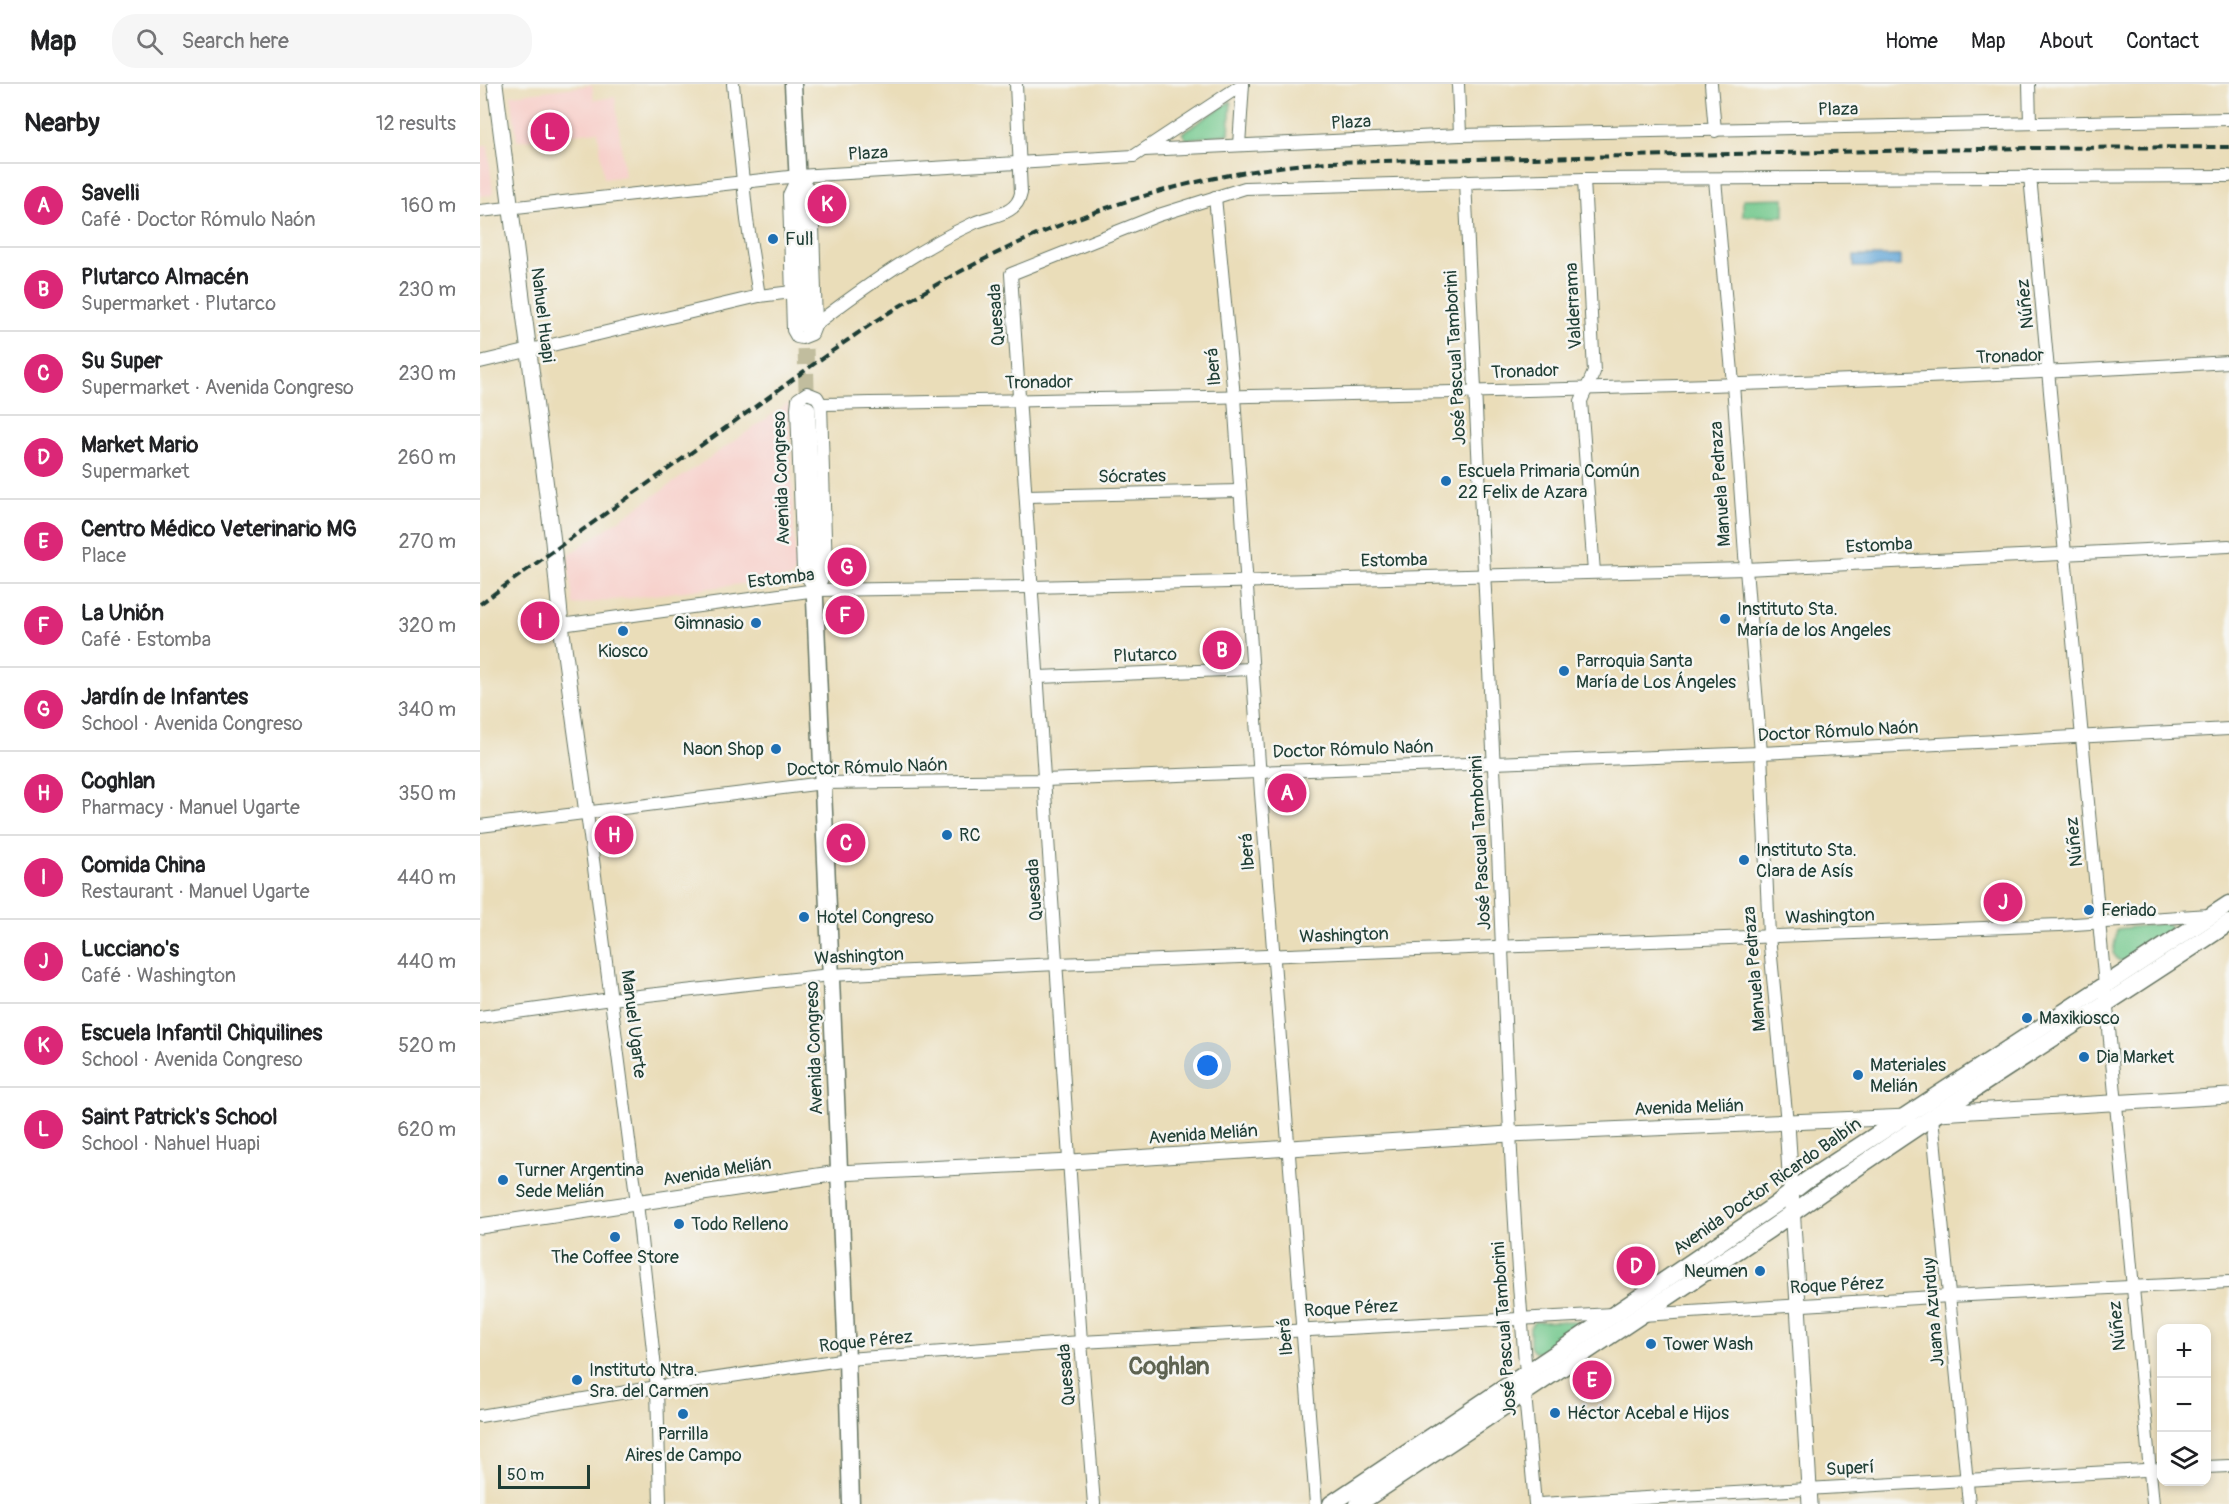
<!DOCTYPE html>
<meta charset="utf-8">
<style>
:root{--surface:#fff;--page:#f6f6f6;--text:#202124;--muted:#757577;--line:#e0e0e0;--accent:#db2777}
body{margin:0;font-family:Pangolin,sans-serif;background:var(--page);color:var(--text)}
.controls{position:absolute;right:18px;bottom:18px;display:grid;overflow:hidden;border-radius:12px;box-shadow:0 3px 9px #0003}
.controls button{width:54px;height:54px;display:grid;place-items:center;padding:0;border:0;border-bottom:2px solid var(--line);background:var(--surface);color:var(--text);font:30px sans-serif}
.scale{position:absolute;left:18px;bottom:15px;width:92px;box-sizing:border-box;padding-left:6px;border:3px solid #1f3d34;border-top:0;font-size:16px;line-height:21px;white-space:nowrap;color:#1f3d34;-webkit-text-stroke:4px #f6f6f2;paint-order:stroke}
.you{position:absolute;left:728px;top:982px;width:21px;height:21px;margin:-15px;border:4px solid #fff;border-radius:50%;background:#1a73e8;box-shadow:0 0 0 9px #1a73e833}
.badge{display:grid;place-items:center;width:39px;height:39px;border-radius:50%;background:var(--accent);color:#fff;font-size:20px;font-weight:700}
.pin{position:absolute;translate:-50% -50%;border:3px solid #fff;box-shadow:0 2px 6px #0006}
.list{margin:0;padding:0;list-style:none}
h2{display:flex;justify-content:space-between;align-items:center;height:78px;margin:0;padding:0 24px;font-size:26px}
h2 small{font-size:20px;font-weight:400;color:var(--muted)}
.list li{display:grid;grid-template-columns:39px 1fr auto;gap:18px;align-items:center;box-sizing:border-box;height:84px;padding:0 24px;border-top:2px solid var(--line)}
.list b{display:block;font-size:22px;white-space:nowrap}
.list p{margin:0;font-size:20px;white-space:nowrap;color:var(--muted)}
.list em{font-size:20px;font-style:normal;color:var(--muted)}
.icon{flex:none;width:33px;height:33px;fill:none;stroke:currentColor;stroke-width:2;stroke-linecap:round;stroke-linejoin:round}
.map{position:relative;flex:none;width:1749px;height:1420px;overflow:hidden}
header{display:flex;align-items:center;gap:36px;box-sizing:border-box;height:84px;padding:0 30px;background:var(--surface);border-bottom:2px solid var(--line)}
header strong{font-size:28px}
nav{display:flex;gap:33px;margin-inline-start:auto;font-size:21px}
.search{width:420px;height:54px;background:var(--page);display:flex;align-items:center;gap:15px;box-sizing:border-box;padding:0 21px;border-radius:24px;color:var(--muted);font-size:22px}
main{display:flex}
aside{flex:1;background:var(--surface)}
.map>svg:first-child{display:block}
.built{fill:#f7d0cb}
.green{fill:#72c88c;stroke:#488260;stroke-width:1.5}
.water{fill:#62a6d7;stroke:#407286;stroke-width:1.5}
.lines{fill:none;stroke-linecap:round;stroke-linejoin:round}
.secondary-tunnel{stroke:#c1bd9e;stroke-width:16;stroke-dasharray:16 8;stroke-linecap:butt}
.minor-casing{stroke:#667563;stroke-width:14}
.tertiary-casing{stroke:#667563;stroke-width:17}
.secondary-casing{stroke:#667563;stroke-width:19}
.minor{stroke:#fff;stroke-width:12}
.tertiary{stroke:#fff;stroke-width:15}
.secondary{stroke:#fff;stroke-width:16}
.rail{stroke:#1f3d34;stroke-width:4;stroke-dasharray:9 4.5;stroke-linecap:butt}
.poi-dot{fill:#1f6fb2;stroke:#f6f6f2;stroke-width:2}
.labels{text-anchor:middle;stroke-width:5;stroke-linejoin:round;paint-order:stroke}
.street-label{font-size:18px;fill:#1f3d34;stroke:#f6f6f2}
.poi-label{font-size:18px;fill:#1f3d34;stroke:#f6f6f2;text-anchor:start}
.district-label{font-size:24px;font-weight:bold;fill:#5e6351;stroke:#f6f6f2}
</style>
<header>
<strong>Map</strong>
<div class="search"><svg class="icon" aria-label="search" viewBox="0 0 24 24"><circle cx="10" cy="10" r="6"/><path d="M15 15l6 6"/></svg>Search here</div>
<nav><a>Home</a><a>Map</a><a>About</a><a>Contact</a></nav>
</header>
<main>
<aside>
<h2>Nearby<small>12 results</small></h2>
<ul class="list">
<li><span class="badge">A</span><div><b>Savelli</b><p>Café · Doctor Rómulo Naón</p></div><em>160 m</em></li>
<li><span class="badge">B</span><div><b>Plutarco Almacén</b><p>Supermarket · Plutarco</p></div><em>230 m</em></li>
<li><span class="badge">C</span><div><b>Su Super</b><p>Supermarket · Avenida Congreso</p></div><em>230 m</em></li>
<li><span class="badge">D</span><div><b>Market Mario</b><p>Supermarket</p></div><em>260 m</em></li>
<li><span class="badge">E</span><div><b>Centro Médico Veterinario MG</b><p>Place</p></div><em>270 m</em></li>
<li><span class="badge">F</span><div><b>La Unión</b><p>Café · Estomba</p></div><em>320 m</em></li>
<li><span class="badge">G</span><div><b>Jardín de Infantes</b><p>School · Avenida Congreso</p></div><em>340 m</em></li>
<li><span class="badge">H</span><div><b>Coghlan</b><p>Pharmacy · Manuel Ugarte</p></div><em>350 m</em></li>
<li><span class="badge">I</span><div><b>Comida China</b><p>Restaurant · Manuel Ugarte</p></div><em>440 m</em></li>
<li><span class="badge">J</span><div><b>Lucciano's</b><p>Café · Washington</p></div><em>440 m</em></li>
<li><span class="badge">K</span><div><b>Escuela Infantil Chiquilines</b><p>School · Avenida Congreso</p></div><em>520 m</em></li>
<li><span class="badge">L</span><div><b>Saint Patrick's School</b><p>School · Nahuel Huapi</p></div><em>620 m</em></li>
</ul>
</aside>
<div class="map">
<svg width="1749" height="1420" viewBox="0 0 1749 1420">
<rect width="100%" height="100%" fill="#f6f6f2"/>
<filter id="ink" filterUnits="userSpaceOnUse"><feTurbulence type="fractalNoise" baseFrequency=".0167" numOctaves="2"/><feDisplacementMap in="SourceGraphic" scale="12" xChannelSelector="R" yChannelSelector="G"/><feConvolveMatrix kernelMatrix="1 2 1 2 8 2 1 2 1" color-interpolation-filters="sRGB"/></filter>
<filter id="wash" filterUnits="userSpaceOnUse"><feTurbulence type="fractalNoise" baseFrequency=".008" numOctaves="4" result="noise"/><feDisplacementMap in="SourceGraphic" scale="24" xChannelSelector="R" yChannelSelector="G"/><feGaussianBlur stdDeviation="1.35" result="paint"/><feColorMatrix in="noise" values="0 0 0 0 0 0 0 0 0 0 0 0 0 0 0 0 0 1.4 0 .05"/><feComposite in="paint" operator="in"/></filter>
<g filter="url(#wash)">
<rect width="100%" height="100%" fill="#eaddb9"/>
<!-- built -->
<g class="built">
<path d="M 112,1 L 114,16 L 135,13 L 145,92 L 124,95 L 118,47 L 37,57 L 31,11 Z"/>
<path d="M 8,61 L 13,109 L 12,111 L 0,112 L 0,62 Z"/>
<path d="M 309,319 L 316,487 L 311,494 L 93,521 L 88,471 Z"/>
</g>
<!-- green -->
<g class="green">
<path d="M 751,17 L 749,50 L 706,55 L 702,49 Z"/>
<path d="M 1304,114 L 1304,132 L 1263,132 L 1263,115 Z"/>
<path d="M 1686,839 L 1691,842 L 1690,847 L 1645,878 L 1638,876 L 1633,869 L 1637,845 Z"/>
<path d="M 1096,1237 L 1097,1244 L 1060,1269 L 1054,1268 L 1050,1263 L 1050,1243 L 1054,1238 Z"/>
</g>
<!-- water -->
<path class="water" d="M 1374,172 L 1420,172 L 1420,182 L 1374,183 Z"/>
</g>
<g filter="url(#ink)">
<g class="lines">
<!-- secondary-tunnel -->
<path class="secondary-tunnel" d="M 325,241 L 327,325"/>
<!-- minor casing -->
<g class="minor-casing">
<g id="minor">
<path d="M 253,0 L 267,136 L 279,212"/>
<path d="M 978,0 L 980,51"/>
<path d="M 1231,0 L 1235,47"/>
<path d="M 1549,0 L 1550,39"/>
<path d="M 759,61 L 763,0"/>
<path d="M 664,66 L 980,51 L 1749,35"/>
<path d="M 318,92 L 332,109 L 336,240 L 332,250 L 322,254 L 317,253 L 313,246 L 309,111 Z"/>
<path d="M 1550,92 C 1594,534 1631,977 1673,1420"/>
<path d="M 1104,95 L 1114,288 L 1101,317 L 1114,488"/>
<path d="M 1235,95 L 1253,300 L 1266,485 L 1281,669 L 1289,852 L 1307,1039"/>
<path d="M 985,97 C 994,313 1007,528 1017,744 C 1025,926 1030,1108 1046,1289 L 1045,1310 L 1055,1420"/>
<path d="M 735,113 L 754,313 L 781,709 L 836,1420"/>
<path d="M 0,127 L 318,92 L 654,72 L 763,0"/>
<path d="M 336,240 C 384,203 440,164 494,139 C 512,131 537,131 541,109 L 536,0"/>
<path d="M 0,278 L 279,212 L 312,208"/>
<path d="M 327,309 L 337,313 L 341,320 L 346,487 L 336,506 L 323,487 L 317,324 L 318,315 Z"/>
<path d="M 341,320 C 810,311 1280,306 1749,278"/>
<path d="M 547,412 L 759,407"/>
<path d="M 81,541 L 336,506 L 552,503 L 1266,485 L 1749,462"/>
<path d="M 558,593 L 772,585"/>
<path d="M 107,729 L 157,1119 L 177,1303 L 180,1420"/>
<path d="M 0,742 L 343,699 L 564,696 L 1281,669 L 1749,645"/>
<path d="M 0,933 L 131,915 L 350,891 L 578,880 L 1580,841 L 1729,831"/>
<path d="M 1452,1033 L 1489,1420"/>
<path d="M 1162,1231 L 1470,1212 L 1749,1198"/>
<path d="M 0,1332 L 177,1303 L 367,1275 L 601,1258 L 1133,1230"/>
<path d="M 1726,1383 L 1749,1382"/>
<path d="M 614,1420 L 601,1258 L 531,190 L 679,131 L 765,104 L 1104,95 L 1749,92"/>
<path d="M 1060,1420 L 1682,1385"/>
</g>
</g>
<!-- tertiary casing -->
<g class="tertiary-casing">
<g id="tertiary">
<path d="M 15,0 L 73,458 L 81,541 L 107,729"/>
<path d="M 1458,1029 L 1749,1012"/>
<path d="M 1307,1039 L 1330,1420"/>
<path d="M 0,1142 L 358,1089 L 591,1078 L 1029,1050 L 1428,1033"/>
</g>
</g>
<!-- secondary casing -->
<g class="secondary-casing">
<g id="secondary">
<path d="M 313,0 L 325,241"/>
<path d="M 327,325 L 367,1275 L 371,1420"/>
<path d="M 851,1420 L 1163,1211 L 1295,1121 L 1326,1097 L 1749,820"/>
<path d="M 878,1420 L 1290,1145 C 1439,1037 1596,941 1749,839"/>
</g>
</g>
<!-- minor -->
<use href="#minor" class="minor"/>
<!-- tertiary -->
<use href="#tertiary" class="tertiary"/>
<!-- secondary -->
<use href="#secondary" class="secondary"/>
<!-- rail -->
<path class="rail" d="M 0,520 C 86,457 172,397 258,335 C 316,294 373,249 435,213 C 562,138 700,89 848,78 L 1550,64 L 1749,63"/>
</g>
</g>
<!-- markers -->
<g class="poi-dot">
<circle cx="293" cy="155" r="6"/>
<circle cx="966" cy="397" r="6"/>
<circle cx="1245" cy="535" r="6"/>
<circle cx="276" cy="539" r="6"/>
<circle cx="143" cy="547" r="6"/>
<circle cx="1084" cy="587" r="6"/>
<circle cx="296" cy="665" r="6"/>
<circle cx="467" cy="751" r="6"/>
<circle cx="1264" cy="776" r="6"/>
<circle cx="1609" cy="826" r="6"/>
<circle cx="324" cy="833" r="6"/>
<circle cx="1547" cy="934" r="6"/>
<circle cx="1604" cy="973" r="6"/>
<circle cx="1378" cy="991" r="6"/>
<circle cx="23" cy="1096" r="6"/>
<circle cx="199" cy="1140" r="6"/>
<circle cx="135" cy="1153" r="6"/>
<circle cx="1280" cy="1187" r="6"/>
<circle cx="1171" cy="1260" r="6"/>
<circle cx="97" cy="1296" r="6"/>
<circle cx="1075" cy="1329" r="6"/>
<circle cx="203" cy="1330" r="6"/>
</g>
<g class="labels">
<!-- street labels -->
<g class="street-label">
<text transform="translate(1358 25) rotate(-1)" y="6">Plaza</text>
<text transform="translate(871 38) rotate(-3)" y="6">Plaza</text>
<text transform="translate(388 69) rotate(-3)" y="6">Plaza</text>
<text transform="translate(1545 220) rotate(-96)" y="6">Núñez</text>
<text transform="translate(1093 222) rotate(-93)" y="6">Valderrama</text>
<text transform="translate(63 231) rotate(83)" y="6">Nahuel Huapi</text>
<text transform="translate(516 231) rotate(-94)" y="6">Quesada</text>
<text transform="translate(1530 272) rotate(-2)" y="6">Tronador</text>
<text transform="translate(975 274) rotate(-93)" y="6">José Pascual Tamborini</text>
<text transform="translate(733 283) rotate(-95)" y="6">Iberá</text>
<text transform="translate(1045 287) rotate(-2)" y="6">Tronador</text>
<text transform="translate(559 298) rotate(-1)" y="6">Tronador</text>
<text transform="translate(652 392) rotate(-1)" y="6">Sócrates</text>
<text transform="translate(301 394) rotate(-92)" y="6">Avenida Congreso</text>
<text transform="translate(1240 400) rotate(-94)" y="6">Manuela Pedraza</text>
<text transform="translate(1399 461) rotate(-3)" y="6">Estomba</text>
<text transform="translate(914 476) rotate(-1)" y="6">Estomba</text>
<text transform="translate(301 494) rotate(-7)" y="6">Estomba</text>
<text transform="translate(665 571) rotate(-2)" y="6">Plutarco</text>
<text transform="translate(1358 647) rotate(-3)" y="6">Doctor Rómulo Naón</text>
<text transform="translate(873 665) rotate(-2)" y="6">Doctor Rómulo Naón</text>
<text transform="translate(387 683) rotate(-2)" y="6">Doctor Rómulo Naón</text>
<text transform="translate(1594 758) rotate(-96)" y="6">Núñez</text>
<text transform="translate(1000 759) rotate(-93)" y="6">José Pascual Tamborini</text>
<text transform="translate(767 768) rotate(-94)" y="6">Iberá</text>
<text transform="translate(554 806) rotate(-94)" y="6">Quesada</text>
<text transform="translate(1350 832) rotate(-2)" y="6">Washington</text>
<text transform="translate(864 851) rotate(-2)" y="6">Washington</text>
<text transform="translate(379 872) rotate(-3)" y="6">Washington</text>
<text transform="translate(1274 885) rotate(-95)" y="6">Manuela Pedraza</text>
<text transform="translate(154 940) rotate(83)" y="6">Manuel Ugarte</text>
<text transform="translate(334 964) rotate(-92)" y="6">Avenida Congreso</text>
<text transform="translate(1209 1023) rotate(-2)" y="6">Avenida Melián</text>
<text transform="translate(723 1050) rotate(-4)" y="6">Avenida Melián</text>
<text transform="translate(237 1087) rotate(-9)" y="6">Avenida Melián</text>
<text transform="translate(1287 1102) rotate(-35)" y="6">Avenida Doctor Ricardo Balbín</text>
<text transform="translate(1357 1201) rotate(-3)" y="6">Roque Pérez</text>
<text transform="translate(871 1224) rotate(-3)" y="6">Roque Pérez</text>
<text transform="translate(1453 1228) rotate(-95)" y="6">Juana Azurduy</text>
<text transform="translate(1637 1242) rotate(-96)" y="6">Núñez</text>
<text transform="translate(1024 1245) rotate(-94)" y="6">José Pascual Tamborini</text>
<text transform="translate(805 1253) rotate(-95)" y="6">Iberá</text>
<text transform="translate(386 1257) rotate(-6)" y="6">Roque Pérez</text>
<text transform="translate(586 1291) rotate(-95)" y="6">Quesada</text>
<text transform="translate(1370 1384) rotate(-3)" y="6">Superí</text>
</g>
<!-- poi labels -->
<g class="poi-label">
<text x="305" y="161">Full</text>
<text x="978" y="393">Escuela Primaria Común<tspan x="978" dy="21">22 Felix de Azara</tspan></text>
<text x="1257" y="531">Instituto Sta.<tspan x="1257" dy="21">María de los Angeles</tspan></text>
<text x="264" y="545" text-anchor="end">Gimnasio</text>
<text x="143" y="573" text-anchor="middle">Kiosco</text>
<text x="1096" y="583">Parroquia Santa<tspan x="1096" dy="21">María de Los Ángeles</tspan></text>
<text x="284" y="671" text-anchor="end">Naon Shop</text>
<text x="479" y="757">RC</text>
<text x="1276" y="772">Instituto Sta.<tspan x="1276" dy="21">Clara de Asís</tspan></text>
<text x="1621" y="832">Feriado</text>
<text x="336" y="839">Hotel Congreso</text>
<text x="1559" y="940">Maxikiosco</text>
<text x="1616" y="979">Dia Market</text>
<text x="1390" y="987">Materiales<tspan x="1390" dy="21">Melián</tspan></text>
<text x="35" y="1092">Turner Argentina<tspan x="35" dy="21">Sede Melián</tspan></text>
<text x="211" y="1146">Todo Relleno</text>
<text x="135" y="1179" text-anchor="middle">The Coffee Store</text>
<text x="1268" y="1193" text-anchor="end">Neumen</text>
<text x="1183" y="1266">Tower Wash</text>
<text x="109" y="1292">Instituto Ntra.<tspan x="109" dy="21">Sra. del Carmen</tspan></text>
<text x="1087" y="1335">Héctor Acebal e Hijos</text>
<text x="203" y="1356" text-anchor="middle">Parrilla<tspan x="203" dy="21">Aires de Campo</tspan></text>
</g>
<!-- district labels -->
<g class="district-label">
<text x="689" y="1290">Coghlan</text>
</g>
</g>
</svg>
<div class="controls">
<button>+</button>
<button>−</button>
<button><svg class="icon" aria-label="layers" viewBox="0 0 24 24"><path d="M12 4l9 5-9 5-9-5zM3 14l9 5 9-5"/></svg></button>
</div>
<div class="scale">50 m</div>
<div class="you"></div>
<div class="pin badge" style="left:807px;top:709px">A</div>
<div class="pin badge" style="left:742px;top:566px">B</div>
<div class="pin badge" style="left:366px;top:759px">C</div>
<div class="pin badge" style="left:1156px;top:1182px">D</div>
<div class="pin badge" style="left:1112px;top:1296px">E</div>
<div class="pin badge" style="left:365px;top:531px">F</div>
<div class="pin badge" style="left:367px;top:483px">G</div>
<div class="pin badge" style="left:134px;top:751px">H</div>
<div class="pin badge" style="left:60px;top:537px">I</div>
<div class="pin badge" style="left:1523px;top:818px">J</div>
<div class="pin badge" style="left:347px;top:120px">K</div>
<div class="pin badge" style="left:70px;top:48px">L</div>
</div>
</main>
